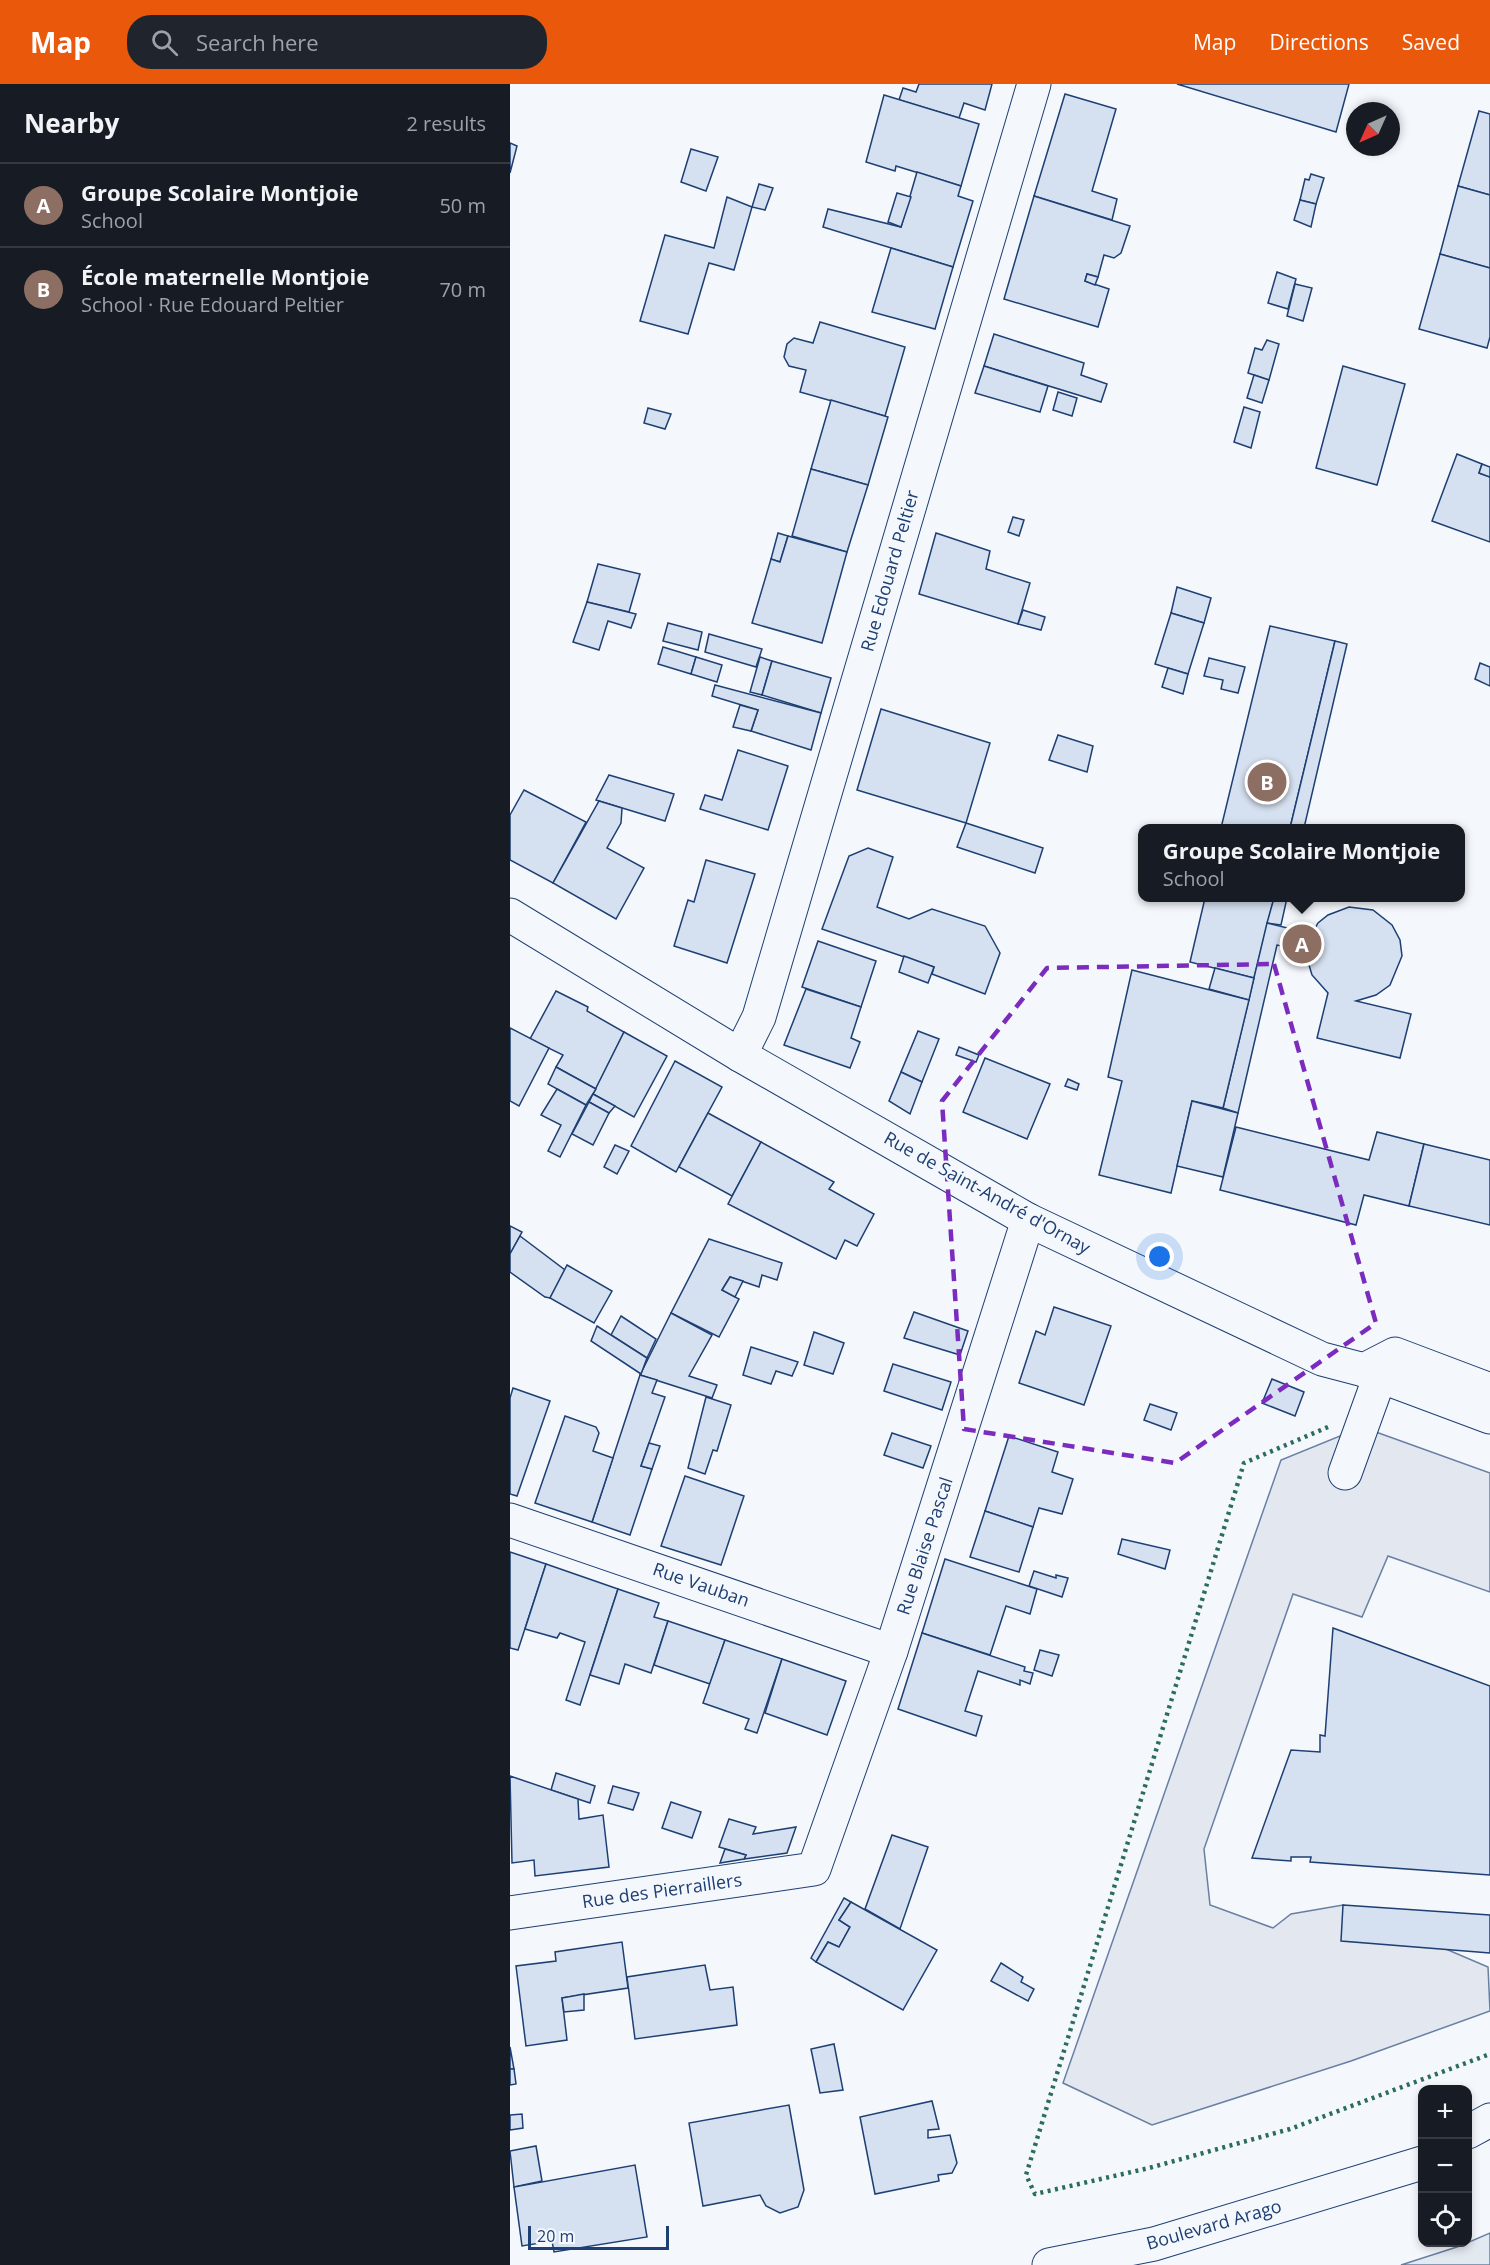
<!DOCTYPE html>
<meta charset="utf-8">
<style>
:root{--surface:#171b24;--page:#20242c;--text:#f1f3f6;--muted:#9ea1a6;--line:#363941;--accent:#ea580c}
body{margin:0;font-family:"Open Sans",sans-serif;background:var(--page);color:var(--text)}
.controls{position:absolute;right:18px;bottom:18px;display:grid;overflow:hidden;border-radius:12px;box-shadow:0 3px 9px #0003}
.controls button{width:54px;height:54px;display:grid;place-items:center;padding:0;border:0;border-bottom:2px solid var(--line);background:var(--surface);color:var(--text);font:30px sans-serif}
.compass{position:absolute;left:836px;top:18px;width:54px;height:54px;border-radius:50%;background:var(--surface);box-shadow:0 3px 9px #0003;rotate:225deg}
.scale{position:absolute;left:18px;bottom:15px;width:141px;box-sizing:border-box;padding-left:6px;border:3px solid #1d3f73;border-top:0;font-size:16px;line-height:21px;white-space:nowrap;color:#1d3f73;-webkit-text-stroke:4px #f4f7fb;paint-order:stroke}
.you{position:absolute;left:650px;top:1173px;width:21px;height:21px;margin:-15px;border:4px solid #fff;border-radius:50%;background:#1a73e8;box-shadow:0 0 0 9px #1a73e833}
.badge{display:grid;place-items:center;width:39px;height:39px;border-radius:50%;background:var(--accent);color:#fff;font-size:20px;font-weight:700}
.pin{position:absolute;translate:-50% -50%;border:3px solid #fff;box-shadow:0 2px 6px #0006}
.popup{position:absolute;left:628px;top:740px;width:327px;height:78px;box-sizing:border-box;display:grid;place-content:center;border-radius:12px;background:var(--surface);filter:drop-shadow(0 2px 4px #0005);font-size:20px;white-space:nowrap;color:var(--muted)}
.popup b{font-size:22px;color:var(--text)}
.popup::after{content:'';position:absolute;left:50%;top:100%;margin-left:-12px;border:12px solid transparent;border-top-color:var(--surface)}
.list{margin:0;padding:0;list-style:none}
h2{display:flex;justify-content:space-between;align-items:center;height:78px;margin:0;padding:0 24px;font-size:26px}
h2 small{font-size:20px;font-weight:400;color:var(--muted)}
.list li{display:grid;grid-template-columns:39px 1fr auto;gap:18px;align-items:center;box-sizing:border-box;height:84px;padding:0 24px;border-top:2px solid var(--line)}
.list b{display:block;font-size:22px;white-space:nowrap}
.list p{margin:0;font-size:20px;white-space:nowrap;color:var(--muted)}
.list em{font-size:20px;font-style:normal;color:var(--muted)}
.icon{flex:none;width:33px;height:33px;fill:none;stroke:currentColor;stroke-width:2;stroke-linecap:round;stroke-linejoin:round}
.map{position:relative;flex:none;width:980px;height:2181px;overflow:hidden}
header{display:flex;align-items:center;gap:36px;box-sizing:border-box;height:84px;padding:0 30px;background:var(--accent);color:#fff}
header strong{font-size:28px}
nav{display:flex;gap:33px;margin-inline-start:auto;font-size:21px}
.search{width:420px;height:54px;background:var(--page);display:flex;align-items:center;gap:15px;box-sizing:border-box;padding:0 21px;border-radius:24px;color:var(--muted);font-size:22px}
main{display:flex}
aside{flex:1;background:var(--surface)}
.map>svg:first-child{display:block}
.green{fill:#e3e9f0;stroke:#687fa3;stroke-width:1.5}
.parking{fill:#e3e8f0;stroke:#687fa3;stroke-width:1.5}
.building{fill:#d5e0f0;stroke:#1d3f73;stroke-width:1.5}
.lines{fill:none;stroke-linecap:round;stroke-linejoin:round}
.minor-casing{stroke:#1d3f73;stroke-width:35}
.major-casing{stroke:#1d3f73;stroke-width:35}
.minor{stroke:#f4f7fb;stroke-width:33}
.major{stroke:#f4f7fb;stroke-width:33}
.hedge{stroke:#2c6c60;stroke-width:4.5;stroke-dasharray:3 4.5;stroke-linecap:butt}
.marked{fill:none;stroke:#7b2cbf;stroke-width:4.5;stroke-dasharray:12 8;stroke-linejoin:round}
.labels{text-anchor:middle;stroke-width:4.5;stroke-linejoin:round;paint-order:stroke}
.street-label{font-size:18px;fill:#1d3f73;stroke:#f4f7fb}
</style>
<header>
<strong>Map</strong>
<div class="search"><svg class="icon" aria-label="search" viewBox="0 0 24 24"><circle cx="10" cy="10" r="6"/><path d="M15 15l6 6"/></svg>Search here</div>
<nav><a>Map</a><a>Directions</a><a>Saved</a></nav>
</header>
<main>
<aside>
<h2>Nearby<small>2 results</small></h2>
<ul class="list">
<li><span class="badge" style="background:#8d6e63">A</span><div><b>Groupe Scolaire Montjoie</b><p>School</p></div><em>50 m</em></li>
<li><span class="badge" style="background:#8d6e63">B</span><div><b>École maternelle Montjoie</b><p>School · Rue Edouard Peltier</p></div><em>70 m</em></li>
</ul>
</aside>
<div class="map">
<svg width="980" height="2181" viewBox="0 0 980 2181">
<rect width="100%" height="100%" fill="#f4f7fb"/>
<!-- green -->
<path class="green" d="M 980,2149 L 980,2181 L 891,2181 L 950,2162 Z"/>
<!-- parking -->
<path class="parking" d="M 852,1343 L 980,1389 L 980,1508 L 878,1472 L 852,1533 L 783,1510 L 694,1765 L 700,1821 L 763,1844 L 781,1830 L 833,1821 L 978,1883 L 980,1927 L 841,1977 L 642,2041 L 553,1999 L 771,1376 Z"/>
<!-- building -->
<g class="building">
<path d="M 409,0 L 482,0 L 475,26 L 454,19 L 449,34 L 389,16 L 393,4 L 406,8 Z"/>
<path d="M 667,0 L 839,0 L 826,48 Z"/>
<path d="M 555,10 L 606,25 L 582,107 L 607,115 L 602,136 L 524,112 Z"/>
<path d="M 374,11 L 469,40 L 451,102 L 386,82 L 385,87 L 356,78 Z"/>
<path d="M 969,27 L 980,30 L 980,111 L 948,102 Z"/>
<path d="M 0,59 L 7,62 L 0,89 Z"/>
<path d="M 181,65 L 208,73 L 196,107 L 171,98 Z"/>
<path d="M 407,88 L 451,102 L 448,112 L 463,117 L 443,183 L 313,143 L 318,125 L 391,143 Z"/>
<path d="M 801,90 L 814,94 L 806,120 L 790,116 L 795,95 L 799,96 Z"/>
<path d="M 249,100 L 263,104 L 255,126 L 242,123 Z"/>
<path d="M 948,102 L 980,111 L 980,184 L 930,170 Z"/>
<path d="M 387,109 L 401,113 L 391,143 L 378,138 Z"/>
<path d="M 524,112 L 620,142 L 611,169 L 604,174 L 594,171 L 588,193 L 577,190 L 575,197 L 599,205 L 588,243 L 494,215 Z"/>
<path d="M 217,113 L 242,123 L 224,186 L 199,179 L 178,250 L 130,237 L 155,151 L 204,164 Z"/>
<path d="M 790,116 L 806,120 L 801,143 L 784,136 Z"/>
<path d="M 381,164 L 443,183 L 425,245 L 362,228 Z"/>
<path d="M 930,170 L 980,184 L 980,253 L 977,264 L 909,245 Z"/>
<path d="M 767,188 L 786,195 L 778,225 L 758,219 Z"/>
<path d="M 577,190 L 588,193 L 585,201 L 575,197 Z"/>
<path d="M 785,200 L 802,204 L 793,237 L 777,232 Z"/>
<path d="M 310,238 L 395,263 L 375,332 L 290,308 L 296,286 L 279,282 L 274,273 L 277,260 L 284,254 L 303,259 Z"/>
<path d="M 484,250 L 574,279 L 571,291 L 597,300 L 591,318 L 474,282 Z"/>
<path d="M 757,256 L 769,260 L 759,296 L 738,289 L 745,264 L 752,266 Z"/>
<path d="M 474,282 L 538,302 L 530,328 L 465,309 Z"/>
<path d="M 833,282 L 895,300 L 867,401 L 806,384 Z"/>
<path d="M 744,291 L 759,296 L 752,319 L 737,314 Z"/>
<path d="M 548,308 L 567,314 L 562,332 L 543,326 Z"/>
<path d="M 321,316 L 378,333 L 358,401 L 301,385 Z"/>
<path d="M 734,323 L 750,328 L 741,364 L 724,358 Z"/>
<path d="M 138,324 L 161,330 L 155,345 L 134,339 Z"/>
<path d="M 947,370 L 972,380 L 969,389 L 980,393 L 980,458 L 922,437 Z"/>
<path d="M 972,380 L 980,383 L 980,393 L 969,389 Z"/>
<path d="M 301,385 L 358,401 L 337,468 L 282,452 Z"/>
<path d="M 503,433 L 514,436 L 509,452 L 498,448 Z"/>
<path d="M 268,449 L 278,452 L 270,478 L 261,475 Z"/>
<path d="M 426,449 L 480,467 L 476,485 L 520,499 L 508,540 L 409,510 Z"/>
<path d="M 278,452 L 337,468 L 312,559 L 242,539 L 261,475 L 270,478 Z"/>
<path d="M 88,480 L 130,490 L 119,528 L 77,518 Z"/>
<path d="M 667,503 L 701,514 L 694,539 L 661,529 Z"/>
<path d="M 77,518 L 126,530 L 121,544 L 98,537 L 89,566 L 63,558 Z"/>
<path d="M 513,526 L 535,533 L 531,546 L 508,540 Z"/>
<path d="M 661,529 L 694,539 L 678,590 L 645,580 Z"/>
<path d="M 158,539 L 192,548 L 188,566 L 153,557 Z"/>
<path d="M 760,542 L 825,557 L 780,744 L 711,744 Z"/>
<path d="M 199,550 L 252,565 L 246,583 L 195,568 Z"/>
<path d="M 825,557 L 837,560 L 794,744 L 780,744 Z"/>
<path d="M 153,563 L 186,573 L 181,590 L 148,580 Z"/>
<path d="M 186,573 L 212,581 L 207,598 L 181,590 Z"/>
<path d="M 250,573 L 262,577 L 252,611 L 240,608 Z"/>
<path d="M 699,574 L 735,583 L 728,609 L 711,605 L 713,596 L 694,592 Z"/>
<path d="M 262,577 L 321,594 L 311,629 L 252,611 Z"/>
<path d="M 970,579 L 980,583 L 980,602 L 965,595 Z"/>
<path d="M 658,584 L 678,590 L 673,610 L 652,603 Z"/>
<path d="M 205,601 L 311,629 L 301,666 L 241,647 L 248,626 L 202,612 Z"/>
<path d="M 230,621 L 248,626 L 241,647 L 223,643 Z"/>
<path d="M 371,625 L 480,659 L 456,739 L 347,706 Z"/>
<path d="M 548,651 L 583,662 L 577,688 L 539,676 Z"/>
<path d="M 228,666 L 278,682 L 258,746 L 190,725 L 195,711 L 212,716 Z"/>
<path d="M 99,691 L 164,710 L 155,737 L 86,716 Z"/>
<path d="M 14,706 L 76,738 L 43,799 L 0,776 L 0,731 Z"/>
<path d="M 89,717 L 112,724 L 111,739 L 97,764 L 134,784 L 106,835 L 43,799 Z"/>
<path d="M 456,739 L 533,764 L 525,789 L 447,763 Z"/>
<path d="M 358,764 L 383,773 L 367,823 L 399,835 L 422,825 L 475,842 L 490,869 L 475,910 L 422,890 L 424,883 L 312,845 L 339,772 Z"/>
<path d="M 196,776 L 245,790 L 217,879 L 164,862 L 178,816 L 184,818 Z"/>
<path d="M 695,814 L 764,814 L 744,894 L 680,878 Z"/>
<path d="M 764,814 L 777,814 L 771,841 L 757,839 Z"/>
<path d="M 839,823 L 863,826 L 882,841 L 890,856 L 892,872 L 880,901 L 866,911 L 846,917 L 901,930 L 890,974 L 807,954 L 818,909 L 802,891 L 799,881 L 798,867 L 802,850 L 808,839 L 818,831 Z"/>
<path d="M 757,839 L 802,850 L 798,867 L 767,861 L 728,1029 L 713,1024 Z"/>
<path d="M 308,857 L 366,877 L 351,923 L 292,903 Z"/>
<path d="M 394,872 L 424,883 L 418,899 L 389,888 Z"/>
<path d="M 705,884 L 744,894 L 739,916 L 699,905 Z"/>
<path d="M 622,886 L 739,916 L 713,1024 L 682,1017 L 661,1109 L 589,1091 L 612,997 L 598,993 Z"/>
<path d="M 296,905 L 351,923 L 341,954 L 350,958 L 340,984 L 274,961 Z"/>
<path d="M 46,907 L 78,923 L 77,927 L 114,948 L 86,1005 L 46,983 L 53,971 L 20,955 Z"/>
<path d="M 0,944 L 39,964 L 9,1022 L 0,1017 Z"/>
<path d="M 408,947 L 429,955 L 412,998 L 391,988 Z"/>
<path d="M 114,948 L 157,972 L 124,1033 L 83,1010 Z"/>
<path d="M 449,963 L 469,971 L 466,978 L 446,971 Z"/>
<path d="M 475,974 L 540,1000 L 517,1055 L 453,1028 Z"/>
<path d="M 165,977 L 212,1003 L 166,1088 L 121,1062 Z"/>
<path d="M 46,983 L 86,1005 L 76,1021 L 38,1000 Z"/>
<path d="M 391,988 L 412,998 L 400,1030 L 379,1017 Z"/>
<path d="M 558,995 L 569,1000 L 567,1006 L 555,1002 Z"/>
<path d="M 47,1005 L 76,1021 L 50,1073 L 38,1067 L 51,1041 L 31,1031 Z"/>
<path d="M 83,1010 L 105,1022 L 99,1029 L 79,1018 Z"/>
<path d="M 682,1017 L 728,1029 L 713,1093 L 667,1082 Z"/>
<path d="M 79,1018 L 99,1029 L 83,1061 L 62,1050 Z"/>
<path d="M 198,1029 L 251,1058 L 222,1112 L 169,1083 Z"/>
<path d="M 726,1043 L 859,1076 L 867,1048 L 914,1060 L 899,1122 L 854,1111 L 846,1141 L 710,1106 Z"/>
<path d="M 251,1058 L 324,1098 L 319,1105 L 364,1130 L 347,1162 L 335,1156 L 326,1175 L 218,1120 Z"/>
<path d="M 914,1060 L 980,1076 L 980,1141 L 899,1122 Z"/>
<path d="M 105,1061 L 119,1067 L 107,1090 L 94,1083 Z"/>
<path d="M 0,1142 L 12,1148 L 0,1170 Z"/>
<path d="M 10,1152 L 55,1186 L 40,1214 L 35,1213 L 0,1188 L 0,1170 Z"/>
<path d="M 199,1155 L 272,1179 L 267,1196 L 252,1191 L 249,1203 L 220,1193 L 212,1206 L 229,1215 L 209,1253 L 161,1229 Z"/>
<path d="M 57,1181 L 102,1207 L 84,1239 L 40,1214 Z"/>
<path d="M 220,1193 L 233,1197 L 225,1213 L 212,1206 Z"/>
<path d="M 544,1223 L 601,1242 L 574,1321 L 509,1299 L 526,1247 L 535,1251 Z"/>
<path d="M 404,1228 L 458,1247 L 450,1271 L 394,1254 Z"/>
<path d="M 161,1229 L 202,1251 L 179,1292 L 207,1301 L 202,1314 L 130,1291 Z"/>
<path d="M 111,1232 L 146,1255 L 137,1274 L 101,1251 Z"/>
<path d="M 87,1242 L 137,1274 L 131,1290 L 81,1257 Z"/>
<path d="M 304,1248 L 334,1259 L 323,1290 L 294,1281 Z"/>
<path d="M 241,1263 L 288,1278 L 282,1292 L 266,1287 L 261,1300 L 233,1291 Z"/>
<path d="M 383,1280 L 441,1298 L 432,1326 L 374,1307 Z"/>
<path d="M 130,1291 L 147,1296 L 142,1309 L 155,1313 L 131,1382 L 142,1385 L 120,1451 L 82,1438 Z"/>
<path d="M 762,1295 L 794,1308 L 785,1332 L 752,1319 Z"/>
<path d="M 3,1304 L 40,1317 L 7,1412 L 0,1410 L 0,1314 Z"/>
<path d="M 196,1313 L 221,1321 L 207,1367 L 203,1366 L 195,1390 L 178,1384 Z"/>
<path d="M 640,1320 L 667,1329 L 661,1346 L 634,1336 Z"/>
<path d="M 55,1332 L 86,1343 L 89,1349 L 83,1367 L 103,1374 L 82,1438 L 25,1419 Z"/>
<path d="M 382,1349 L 421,1362 L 413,1384 L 374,1371 Z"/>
<path d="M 499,1352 L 548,1368 L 542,1388 L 563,1395 L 552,1430 L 529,1424 L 523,1443 L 475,1427 Z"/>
<path d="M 139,1359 L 150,1362 L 142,1385 L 131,1382 Z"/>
<path d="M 175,1392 L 234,1412 L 211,1481 L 151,1462 Z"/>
<path d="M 475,1427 L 523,1443 L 509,1488 L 460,1473 Z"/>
<path d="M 612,1455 L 660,1466 L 655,1485 L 608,1470 Z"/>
<path d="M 0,1468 L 36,1480 L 8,1566 L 0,1564 Z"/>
<path d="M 435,1475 L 527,1505 L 520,1530 L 496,1522 L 480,1571 L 412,1549 Z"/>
<path d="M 36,1480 L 108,1505 L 70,1621 L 56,1616 L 75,1558 L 50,1549 L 47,1554 L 15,1545 Z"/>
<path d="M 524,1487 L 546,1494 L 546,1491 L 558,1494 L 552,1513 L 519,1502 Z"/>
<path d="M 108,1505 L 149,1519 L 144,1533 L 158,1537 L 141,1589 L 115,1580 L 109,1600 L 80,1591 Z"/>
<path d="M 158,1537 L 215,1556 L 200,1600 L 144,1581 Z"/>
<path d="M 823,1544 L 980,1602 L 980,1791 L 800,1778 L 801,1773 L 781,1773 L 781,1777 L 742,1774 L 781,1666 L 810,1668 L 810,1651 L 815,1652 Z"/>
<path d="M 412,1549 L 515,1583 L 514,1587 L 523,1589 L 520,1600 L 510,1596 L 510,1601 L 468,1587 L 455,1627 L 472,1632 L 466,1652 L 388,1625 Z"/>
<path d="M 215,1556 L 272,1575 L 247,1649 L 235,1645 L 239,1635 L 193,1619 Z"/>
<path d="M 530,1566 L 549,1571 L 542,1592 L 524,1586 Z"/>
<path d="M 272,1575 L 336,1597 L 317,1651 L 255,1629 Z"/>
<path d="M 46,1689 L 85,1702 L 80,1719 L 41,1706 Z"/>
<path d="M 0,1692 L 68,1715 L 69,1735 L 93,1731 L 99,1783 L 25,1792 L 24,1776 L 2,1779 Z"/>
<path d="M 103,1702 L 129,1709 L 123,1726 L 98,1719 Z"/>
<path d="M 161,1718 L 191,1728 L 182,1754 L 152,1744 Z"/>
<path d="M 219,1735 L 246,1743 L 243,1750 L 286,1743 L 277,1769 L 234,1775 L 236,1771 L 209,1763 Z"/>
<path d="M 382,1751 L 418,1763 L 390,1845 L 355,1825 Z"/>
<path d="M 215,1765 L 236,1771 L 234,1775 L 210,1779 Z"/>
<path d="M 334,1814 L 341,1818 L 329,1836 L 340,1843 L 329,1863 L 318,1858 L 306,1878 L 301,1874 Z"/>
<path d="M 341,1818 L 427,1866 L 393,1926 L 306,1878 L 318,1858 L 329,1863 L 340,1843 L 329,1836 Z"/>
<path d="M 833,1821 L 980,1831 L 980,1869 L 831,1857 Z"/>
<path d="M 112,1858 L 118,1904 L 52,1914 L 57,1956 L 16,1962 L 6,1882 L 46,1877 L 45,1868 Z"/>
<path d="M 491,1879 L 513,1893 L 511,1898 L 524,1905 L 518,1917 L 481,1897 Z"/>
<path d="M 195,1881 L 200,1906 L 223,1903 L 227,1941 L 125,1955 L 117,1893 Z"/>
<path d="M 74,1910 L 74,1926 L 54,1928 L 52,1914 Z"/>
<path d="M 324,1960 L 333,2006 L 310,2009 L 301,1965 Z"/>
<path d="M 0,1963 L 4,1985 L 0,1985 Z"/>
<path d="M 0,1985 L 4,1985 L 6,2000 L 0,2001 Z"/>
<path d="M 422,2017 L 429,2045 L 418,2046 L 418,2054 L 440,2051 L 447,2079 L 442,2089 L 428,2091 L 429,2097 L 365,2110 L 350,2033 Z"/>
<path d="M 279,2021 L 294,2106 L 288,2123 L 270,2129 L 256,2122 L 250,2111 L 193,2122 L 179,2039 Z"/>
<path d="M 12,2030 L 13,2044 L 0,2046 L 0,2031 Z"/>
<path d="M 26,2062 L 32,2097 L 4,2103 L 0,2067 Z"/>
<path d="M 125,2081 L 137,2153 L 44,2168 L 42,2157 L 12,2162 L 4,2103 Z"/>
</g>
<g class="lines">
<!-- minor casing -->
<g class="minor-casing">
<g id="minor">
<path d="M 0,831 L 230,971 L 518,1136 L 812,1275 L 854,1286 L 980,1333"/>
<path d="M 230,971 L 249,933 L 524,0"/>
<path d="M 854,1286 L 885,1270 L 980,1306"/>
<path d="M 835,1389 L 870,1292"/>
<path d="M 0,1436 L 381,1567"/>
<path d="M 0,1829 L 304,1785 L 381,1567 L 518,1136"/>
</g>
</g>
<!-- major casing -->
<g class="major-casing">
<g id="major">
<path d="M 958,2048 L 980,2036"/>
<path d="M 539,2181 L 644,2160 L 912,2079"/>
</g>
</g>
<!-- minor -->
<use href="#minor" class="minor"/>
<!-- major -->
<use href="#major" class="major"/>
<!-- hedge -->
<path class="hedge" d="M 818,1343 L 734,1379 L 516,2091 L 525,2110 L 639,2084 L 780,2045 L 980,1970"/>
</g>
<!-- marked area -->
<path class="marked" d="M 764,880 L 866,1239 L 665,1379 L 454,1345 L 432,1017 L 537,884 Z"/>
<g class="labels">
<!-- street labels -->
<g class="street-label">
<text transform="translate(380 487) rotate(-74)" y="6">Rue Edouard Peltier</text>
<text transform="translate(477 1109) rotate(29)" y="6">Rue de Saint-André d'Ornay</text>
<text transform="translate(415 1462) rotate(-72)" y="6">Rue Blaise Pascal</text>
<text transform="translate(191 1501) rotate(19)" y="6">Rue Vauban</text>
<text transform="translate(152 1807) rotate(-8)" y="6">Rue des Pierraillers</text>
<text transform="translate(704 2141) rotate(-16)" y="6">Boulevard Arago</text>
</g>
</g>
</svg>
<div class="controls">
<button>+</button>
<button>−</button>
<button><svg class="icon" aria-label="locate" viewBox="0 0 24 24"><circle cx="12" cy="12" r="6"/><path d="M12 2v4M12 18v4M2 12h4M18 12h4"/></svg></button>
</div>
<svg class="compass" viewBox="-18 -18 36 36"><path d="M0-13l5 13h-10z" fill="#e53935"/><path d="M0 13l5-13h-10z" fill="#9ea1a6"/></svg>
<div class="scale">20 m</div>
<div class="you"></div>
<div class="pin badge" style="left:792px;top:860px;background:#8d6e63">A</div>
<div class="popup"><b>Groupe Scolaire Montjoie</b>School</div>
<div class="pin badge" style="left:757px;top:698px;background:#8d6e63">B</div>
</div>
</main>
